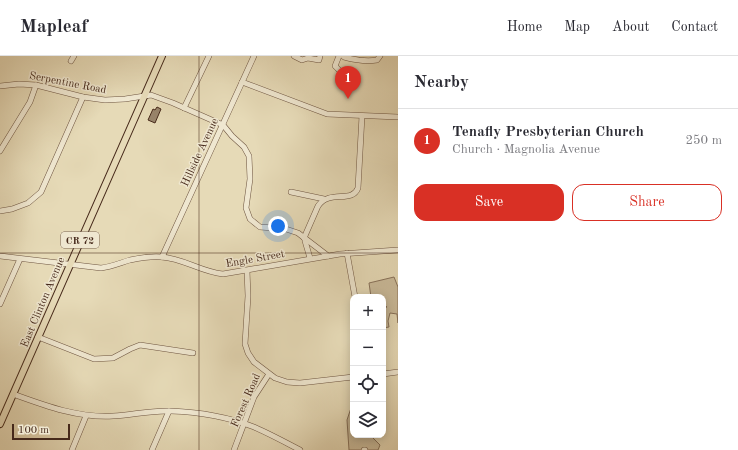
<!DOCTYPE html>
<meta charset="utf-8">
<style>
:root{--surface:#fff;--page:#f2f2f3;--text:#2b2b33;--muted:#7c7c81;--line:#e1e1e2;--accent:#d93025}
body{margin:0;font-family:"Old Standard TT",serif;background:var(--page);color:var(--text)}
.controls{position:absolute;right:12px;bottom:12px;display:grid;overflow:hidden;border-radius:8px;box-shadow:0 2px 10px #0003}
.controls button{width:36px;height:36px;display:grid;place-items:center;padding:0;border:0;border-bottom:1px solid var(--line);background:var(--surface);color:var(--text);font:20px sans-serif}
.scale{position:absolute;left:12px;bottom:10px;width:58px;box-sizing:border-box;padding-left:4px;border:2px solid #46291a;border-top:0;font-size:11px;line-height:14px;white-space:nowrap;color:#46291a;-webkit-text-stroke:3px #efe7d0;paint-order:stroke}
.you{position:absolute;left:278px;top:170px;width:14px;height:14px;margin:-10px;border:3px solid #fff;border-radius:50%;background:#1a73e8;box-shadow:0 0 0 6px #1a73e833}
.badge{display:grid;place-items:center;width:26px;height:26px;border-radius:50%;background:var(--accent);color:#fff;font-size:13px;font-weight:700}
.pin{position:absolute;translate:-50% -33px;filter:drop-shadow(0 1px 2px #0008)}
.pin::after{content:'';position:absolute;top:21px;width:14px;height:12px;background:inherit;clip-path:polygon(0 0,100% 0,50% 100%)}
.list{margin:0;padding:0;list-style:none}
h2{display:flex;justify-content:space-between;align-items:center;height:52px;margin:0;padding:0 16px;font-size:17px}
h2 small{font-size:13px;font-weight:400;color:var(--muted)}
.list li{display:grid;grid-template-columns:26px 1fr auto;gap:12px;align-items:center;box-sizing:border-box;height:64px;padding:0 16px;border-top:1px solid var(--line)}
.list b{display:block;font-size:15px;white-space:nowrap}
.list p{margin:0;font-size:13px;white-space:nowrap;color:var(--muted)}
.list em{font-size:13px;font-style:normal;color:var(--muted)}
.actions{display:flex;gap:8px;padding:12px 16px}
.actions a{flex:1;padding:9px 0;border:1px solid var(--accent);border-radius:12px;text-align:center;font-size:14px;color:var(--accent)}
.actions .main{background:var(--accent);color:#fff}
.icon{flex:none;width:22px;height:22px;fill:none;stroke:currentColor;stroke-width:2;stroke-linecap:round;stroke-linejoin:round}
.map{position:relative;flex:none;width:398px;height:394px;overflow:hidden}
header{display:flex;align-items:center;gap:24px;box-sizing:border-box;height:56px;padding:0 20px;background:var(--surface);border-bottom:1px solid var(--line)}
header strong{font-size:19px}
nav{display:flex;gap:22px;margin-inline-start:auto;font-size:14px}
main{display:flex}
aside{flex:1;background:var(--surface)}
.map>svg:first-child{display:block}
.green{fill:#cbbc9c;stroke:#88725b}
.building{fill:#99856c;stroke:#46291a}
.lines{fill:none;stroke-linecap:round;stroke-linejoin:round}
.minor-casing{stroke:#6e5541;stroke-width:6}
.major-casing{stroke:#46291a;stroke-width:8}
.minor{stroke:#efe7d0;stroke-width:5}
.major{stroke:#e6dab7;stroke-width:6}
.grid{fill:none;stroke:#46291a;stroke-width:1;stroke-opacity:0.55}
.labels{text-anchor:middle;stroke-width:3;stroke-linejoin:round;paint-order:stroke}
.shield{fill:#efe7d0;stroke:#796251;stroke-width:1}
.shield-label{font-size:10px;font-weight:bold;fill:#46291a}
.street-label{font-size:11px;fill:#46291a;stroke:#efe7d0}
</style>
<header>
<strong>Mapleaf</strong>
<nav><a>Home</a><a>Map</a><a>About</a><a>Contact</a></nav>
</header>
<main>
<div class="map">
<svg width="398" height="394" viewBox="0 0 398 394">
<rect width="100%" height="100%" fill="#e6dab7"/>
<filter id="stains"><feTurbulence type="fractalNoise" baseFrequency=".005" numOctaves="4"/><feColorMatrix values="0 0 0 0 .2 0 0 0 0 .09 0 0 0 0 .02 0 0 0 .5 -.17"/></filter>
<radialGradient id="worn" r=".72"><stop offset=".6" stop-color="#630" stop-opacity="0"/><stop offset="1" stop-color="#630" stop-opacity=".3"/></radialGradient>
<!-- green -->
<g class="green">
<path d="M 394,221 L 398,231 L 398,267 L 397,258 L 390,257 L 388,265 L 389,271 L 383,272 L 383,253 L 387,251 L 383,247 L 383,241 L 371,241 L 369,227 Z"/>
<path d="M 353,351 L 353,379 L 372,379 L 372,381 L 380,389 L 378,394 L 349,394 L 347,364 L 351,352 Z"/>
</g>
<!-- building -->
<path class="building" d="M 157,51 L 161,53 L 155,67 L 148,64 L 153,53 L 155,54 Z"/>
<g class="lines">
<!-- minor casing -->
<g class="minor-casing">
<g id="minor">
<path d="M 294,0 L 302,4 L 308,2 L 319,4 L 320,0"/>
<path d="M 339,0 L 335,10 L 341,16 L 353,19"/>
<path d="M 343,0 L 344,1 C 355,4 365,6 377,4 L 380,0"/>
<path d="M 71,5 L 74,0"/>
<path d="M 242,26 L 327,58 L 398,61"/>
<path d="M 0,30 L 19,28 L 36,29 L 83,41 L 105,44 L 125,43 L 151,39 L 173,47 L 223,69 L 232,80 L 244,91 L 249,100 L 250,123 L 246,152 L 250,163 L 260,171 L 286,173 L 298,177 L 328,200"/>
<path d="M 184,52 L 209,0"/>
<path d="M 0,95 L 30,46 L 36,29"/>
<path d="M 291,136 L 324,143"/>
<path d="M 0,155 L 12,153 L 28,147 L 41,136 L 83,41"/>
<path d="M 304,182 L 318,150 C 330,133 352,148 358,132 L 362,60"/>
<path d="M 305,185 L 310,202"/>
<path d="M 347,197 L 355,241"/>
<path d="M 0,200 L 101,212 C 111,211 120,207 130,204 C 140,202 151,200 161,201 C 183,202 201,216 223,218 L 340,198 L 398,194"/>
<path d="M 162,201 L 254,0"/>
<path d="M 247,215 L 248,240 L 245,288 L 248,297 L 254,306 L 275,322 L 287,326 L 300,327 L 353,321"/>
<path d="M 0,248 L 20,203"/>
<path d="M 38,281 L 94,303 L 113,302 L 130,293 L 140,289 L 193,297"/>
<path d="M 383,318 L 398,316"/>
<path d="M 13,338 C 46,350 78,362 113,360 C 133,359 151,354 171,355 C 198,356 228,361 254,371 C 270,378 285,386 300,394"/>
<path d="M 72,394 L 86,360"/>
<path d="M 152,394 L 169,355"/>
<path d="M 234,394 L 254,341 L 269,318"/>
<path d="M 364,394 L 365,394"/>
</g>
</g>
<!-- major casing -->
<g class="major-casing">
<path id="major" d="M 0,368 L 162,0"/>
</g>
<!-- minor -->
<use href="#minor" class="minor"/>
<!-- major -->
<use href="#major" class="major"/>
</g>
<!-- grid -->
<path class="grid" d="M 199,0 L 199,394M 0,197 L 398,197"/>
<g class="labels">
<!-- shield labels -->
<rect class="shield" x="61" y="176" width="38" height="16" rx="3"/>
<g class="shield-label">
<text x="80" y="188">CR 72</text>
</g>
<!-- street labels -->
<g class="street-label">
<text transform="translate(68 26) rotate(11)" y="4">Serpentine Road</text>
<text transform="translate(199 96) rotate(-65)" y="4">Hillside Avenue</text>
<text transform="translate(255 202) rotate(-10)" y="4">Engle Street</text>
<text transform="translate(42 246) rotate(-67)" y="4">East Clinton Avenue</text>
<text transform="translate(245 344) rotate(-66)" y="4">Forest Road</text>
</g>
</g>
<rect width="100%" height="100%" filter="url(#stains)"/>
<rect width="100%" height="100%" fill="url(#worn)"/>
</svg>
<div class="controls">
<button>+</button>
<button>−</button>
<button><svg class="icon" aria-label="locate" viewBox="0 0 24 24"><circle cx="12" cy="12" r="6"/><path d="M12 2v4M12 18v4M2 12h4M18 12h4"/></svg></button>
<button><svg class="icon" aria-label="layers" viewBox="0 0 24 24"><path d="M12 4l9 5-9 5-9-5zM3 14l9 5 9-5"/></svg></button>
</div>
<div class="scale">100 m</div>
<div class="you"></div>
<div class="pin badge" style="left:348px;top:43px">1</div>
</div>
<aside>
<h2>Nearby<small></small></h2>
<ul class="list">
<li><span class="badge">1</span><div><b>Tenafly Presbyterian Church</b><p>Church · Magnolia Avenue</p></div><em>250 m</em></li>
</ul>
<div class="actions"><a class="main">Save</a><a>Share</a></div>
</aside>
</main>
